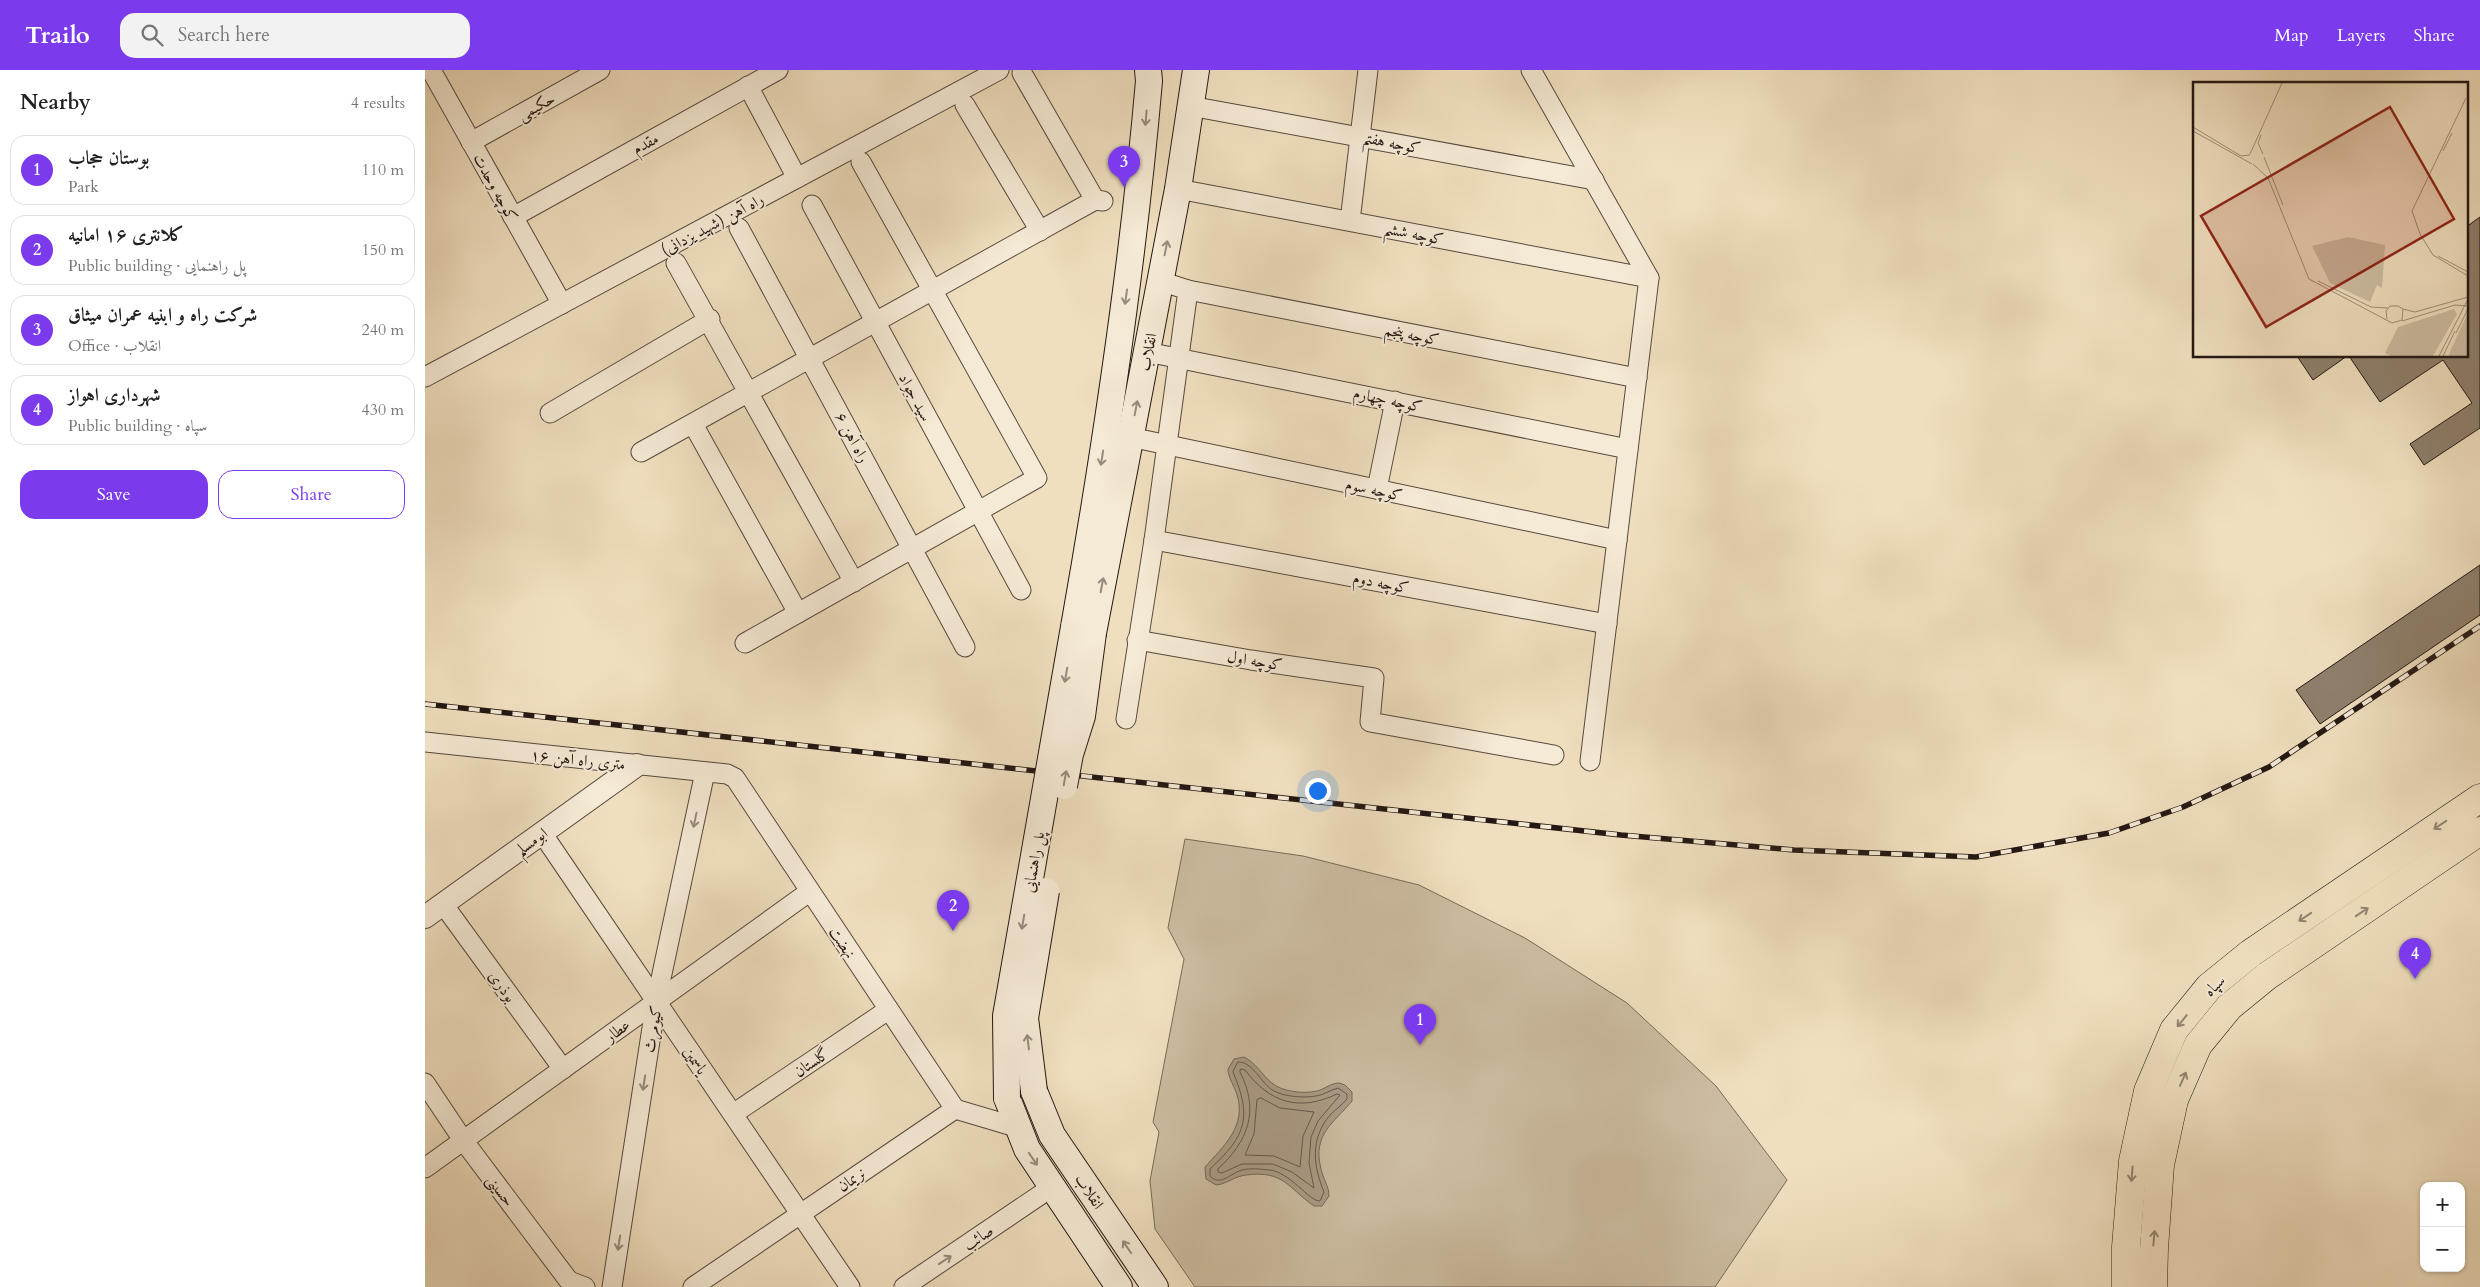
<!DOCTYPE html>
<meta charset="utf-8">
<style>
:root{--surface:#fff;--page:#f2f2f2;--text:#202124;--muted:#757577;--line:#e0e0e0;--accent:#7c3aed}
body{margin:0;font-family:Cardo,Amiri,serif;background:var(--page);color:var(--text)}
.controls{position:absolute;right:15px;bottom:15px;display:grid;overflow:hidden;border-radius:10px;box-shadow:0 1px 4px #0004}
.controls button{width:45px;height:45px;display:grid;place-items:center;padding:0;border:0;border-bottom:1px solid var(--line);background:var(--surface);color:var(--text);font:25px sans-serif}
.you{position:absolute;left:892px;top:720px;width:18px;height:18px;margin:-12px;border:4px solid #fff;border-radius:50%;background:#1a73e8;box-shadow:0 0 0 8px #1a73e833}
.badge{display:grid;place-items:center;width:32px;height:32px;border-radius:50%;background:var(--accent);color:#fff;font-size:16px;font-weight:700}
.pin{position:absolute;translate:-50% -41px;filter:drop-shadow(0 1px 2px #0008)}
.pin::after{content:'';position:absolute;top:26px;width:18px;height:15px;background:inherit;clip-path:polygon(0 0,100% 0,50% 100%)}
.list{margin:0;padding:0;list-style:none}
h2{display:flex;justify-content:space-between;align-items:center;height:65px;margin:0;padding:0 20px;font-size:21px}
h2 small{font-size:16px;font-weight:400;color:var(--muted)}
.list li{display:grid;grid-template-columns:32px 1fr auto;gap:15px;align-items:center;box-sizing:border-box;height:70px;margin:0 10px 10px;padding:0 10px;border:1px solid var(--line);border-radius:15px}
.list b{display:block;font-size:19px;white-space:nowrap}
.list p{margin:0;font-size:16px;white-space:nowrap;color:var(--muted)}
.list em{font-size:16px;font-style:normal;color:var(--muted)}
.actions{display:flex;gap:10px;padding:15px 20px}
.actions a{flex:1;padding:11px 0;border:1px solid var(--accent);border-radius:15px;text-align:center;font-size:18px;color:var(--accent)}
.actions .main{background:var(--accent);color:#fff}
.icon{flex:none;width:28px;height:28px;fill:none;stroke:currentColor;stroke-width:2;stroke-linecap:round;stroke-linejoin:round}
.map{position:relative;flex:none;width:2055px;height:1217px;overflow:hidden}
header{display:flex;align-items:center;gap:30px;box-sizing:border-box;height:70px;padding:0 25px;background:var(--accent);color:#fff}
header strong{font-size:24px}
nav{display:flex;gap:28px;margin-inline-start:auto;font-size:18px}
.search{width:350px;height:45px;background:var(--page);display:flex;align-items:center;gap:12px;box-sizing:border-box;padding:0 18px;border-radius:15px;color:var(--muted);font-size:19px}
main{display:flex}
aside{flex:1;background:var(--surface)}
.map>svg:first-child{display:block}
.green{fill:#cdbda2;stroke:#786a5a}
.water{fill:#aa9b85;stroke:#746657}
.lines{fill:none;stroke-linecap:round;stroke-linejoin:round}
.shore{stroke:#66594c;stroke-width:1}
.building{fill:#8e7f6c;stroke:#231713}
.minor-casing{stroke:#56493e;stroke-width:21}
.tertiary-casing{stroke:#56493e;stroke-width:24}
.secondary-casing{stroke:#231713;stroke-width:28}
.primary-casing{stroke:#231713;stroke-width:29}
.minor{stroke:#f5ead5;stroke-width:19}
.tertiary{stroke:#f5ead5;stroke-width:22}
.secondary{stroke:#f5ead5;stroke-width:26}
.primary{stroke:#f0dfbf;stroke-width:28}
.rail-casing{stroke:#231713;stroke-width:5.5}
.rail{stroke:#f5ead5;stroke-width:4;stroke-dasharray:11;stroke-linecap:butt}
.secondary-bridge-casing{stroke:#231713;stroke-width:28;stroke-linecap:butt}
.secondary-bridge{stroke:#f5ead5;stroke-width:26}
.oneway{stroke:#968b7e}
.oneway2{stroke:#948572}
.labels{text-anchor:middle;stroke-width:4;stroke-linejoin:round;paint-order:stroke}
.street-label{font-size:16px;fill:#231713;stroke:#f5ead5}
.inset-road{fill:none;stroke:#9e8f7a;stroke-width:1}
.view{fill:#8f2418;fill-opacity:0.15;stroke:#8f2418;stroke-width:2.5}
.inset-edge{fill:none;stroke:#231713;stroke-width:2.5}
</style>
<header>
<strong>Trailo</strong>
<div class="search"><svg class="icon" aria-label="search" viewBox="0 0 24 24"><circle cx="10" cy="10" r="6"/><path d="M15 15l6 6"/></svg>Search here</div>
<nav><a>Map</a><a>Layers</a><a>Share</a></nav>
</header>
<main>
<aside>
<h2>Nearby<small>4 results</small></h2>
<ul class="list">
<li><span class="badge">1</span><div><b>بوستان حجاب</b><p>Park</p></div><em>110 m</em></li>
<li><span class="badge">2</span><div><b>کلانتری ۱۶ امانیه</b><p>Public building · پل راهنمایی</p></div><em>150 m</em></li>
<li><span class="badge">3</span><div><b>شرکت راه و ابنیه عمران میثاق</b><p>Office · انقلاب</p></div><em>240 m</em></li>
<li><span class="badge">4</span><div><b>شهرداری اهواز</b><p>Public building · سپاه</p></div><em>430 m</em></li>
</ul>
<div class="actions"><a class="main">Save</a><a>Share</a></div>
</aside>
<div class="map">
<svg width="2055" height="1217" viewBox="0 0 2055 1217">
<rect width="100%" height="100%" fill="#f0dfbf"/>
<filter id="stains"><feTurbulence type="fractalNoise" baseFrequency=".004" numOctaves="4"/><feColorMatrix values="0 0 0 0 .2 0 0 0 0 .09 0 0 0 0 .02 0 0 0 .5 -.17"/></filter>
<radialGradient id="worn" r=".72"><stop offset=".6" stop-color="#630" stop-opacity="0"/><stop offset="1" stop-color="#630" stop-opacity=".3"/></radialGradient>
<!-- green -->
<path class="green" d="M 760,769 L 878,786 L 994,815 L 1100,868 L 1202,933 L 1291,1016 L 1362,1110 L 1290,1217 L 770,1217 L 730,1159 L 725,1111 L 734,1062 L 728,1052 L 759,889 L 743,858 Z"/>
<!-- water -->
<path class="water" d="M 819,987 C 831,993 837,1005 847,1013 C 857,1022 879,1024 892,1021 C 900,1019 906,1013 914,1013 L 920,1015 L 927,1022 L 927,1031 C 909,1053 887,1064 896,1099 C 898,1109 904,1116 904,1126 L 897,1136 L 889,1136 C 863,1118 859,1100 821,1105 C 810,1106 802,1114 791,1115 L 781,1109 L 780,1097 C 798,1077 822,1056 812,1025 C 810,1017 803,1008 803,999 L 809,989 Z"/>
<g class="lines">
<!-- shore -->
<g class="shore">
<path d="M 813,992 C 828,991 836,1014 849,1021 C 861,1027 878,1028 891,1026 C 899,1025 905,1020 913,1018 L 922,1024 L 922,1029 C 917,1035 911,1039 905,1045 C 885,1069 888,1095 899,1122 L 895,1131 C 885,1132 864,1101 844,1100 C 836,1099 825,1098 817,1100 C 806,1103 795,1117 785,1106 L 785,1099 C 822,1065 827,1047 808,1002 Z"/>
<path d="M 816,999 L 820,1000 C 845,1033 874,1042 912,1024 L 915,1025 L 893,1051 L 886,1067 L 884,1093 L 889,1118 L 867,1102 L 848,1094 L 817,1094 L 797,1103 L 793,1102 L 793,1099 C 823,1071 835,1041 815,1002 Z"/>
<path d="M 836,1028 L 855,1038 L 889,1042 L 878,1066 L 875,1097 L 849,1086 L 820,1085 L 829,1064 L 832,1030 Z"/>
</g>
</g>
<!-- building -->
<g class="building">
<path d="M 2055,147 L 2055,358 L 1999,395 L 1985,374 L 2047,333 L 2018,290 L 1955,332 L 1924,286 L 2041,286 L 2041,157 Z"/>
<path d="M 1872,286 L 1922,286 L 1888,310 Z"/>
<path d="M 2055,495 L 2055,545 L 1895,654 L 1871,620 Z"/>
</g>
<g class="lines">
<!-- minor casing -->
<g class="minor-casing">
<g id="minor">
<path d="M 6,0 L 137,234"/>
<path d="M 1106,0 L 1224,208 L 1165,691"/>
<path d="M 597,3 L 670,130"/>
<path d="M 323,16 L 372,108"/>
<path d="M 540,35 L 615,161"/>
<path d="M 765,36 L 1169,110"/>
<path d="M 46,72 L 175,0"/>
<path d="M 753,119 L 1224,208"/>
<path d="M 387,135 L 596,520"/>
<path d="M 88,147 L 353,0"/>
<path d="M 925,151 L 943,0"/>
<path d="M 314,158 L 540,577"/>
<path d="M 251,193 L 429,512"/>
<path d="M 763,220 L 1212,308"/>
<path d="M 722,282 L 1203,379"/>
<path d="M 0,307 L 574,0"/>
<path d="M 125,343 L 285,249"/>
<path d="M 268,354 L 373,543"/>
<path d="M 705,367 L 1192,470"/>
<path d="M 216,382 L 670,130 L 678,131"/>
<path d="M 952,419 L 970,331"/>
<path d="M 729,470 L 1182,554"/>
<path d="M 712,570 L 826,590 L 949,608 L 945,652 L 1129,685"/>
<path d="M 320,573 L 612,408 L 436,92"/>
<path d="M 701,649 L 729,470 L 763,220 L 735,211"/>
<path d="M 0,672 L 302,704 L 310,708 L 530,1039"/>
<path d="M 117,763 L 425,1217"/>
<path d="M 18,834 L 138,999"/>
<path d="M 0,1013 L 38,1070 L 144,1211 L 160,1217"/>
<path d="M 530,1039 L 594,1058"/>
<path d="M 308,1044 L 463,940"/>
<path d="M 0,1098 L 384,822"/>
<path d="M 187,1217 L 231,932 L 280,702"/>
<path d="M 268,1217 L 530,1039"/>
<path d="M 479,1217 L 627,1117"/>
</g>
</g>
<!-- tertiary casing -->
<g class="tertiary-casing">
<path id="tertiary" d="M 0,847 L 212,695"/>
</g>
<!-- secondary casing -->
<g class="secondary-casing">
<g id="secondary">
<path d="M 649,557 C 681,376 708,195 724,11 L 723,0"/>
<path d="M 668,563 L 753,119 L 771,0"/>
<path d="M 609,1021 L 627,1065 L 730,1217"/>
<path d="M 582,1028 L 602,1079 L 694,1217"/>
</g>
</g>
<!-- primary casing -->
<g class="primary-casing">
<g id="primary">
<path d="M 1701,1217 L 1701,1177 L 1708,1091 L 1723,1021 L 1749,960 L 1784,917 L 1826,883 L 2055,728"/>
<path d="M 1728,1217 L 1729,1179 L 1735,1095 L 1749,1030 L 1773,975 L 1804,937 L 1842,906 L 2055,761"/>
</g>
</g>
<!-- minor -->
<use href="#minor" class="minor"/>
<!-- tertiary -->
<use href="#tertiary" class="tertiary"/>
<!-- secondary -->
<use href="#secondary" class="secondary"/>
<!-- primary -->
<use href="#primary" class="primary"/>
<!-- rail casing -->
<g class="rail-casing">
<path id="rail" d="M 0,634 L 1196,765 L 1369,780 L 1551,787 L 1684,763 L 1758,737 L 1844,697 L 2055,556"/>
</g>
<!-- rail -->
<use href="#rail" class="rail"/>
<!-- secondary-bridge casing -->
<g class="secondary-bridge-casing">
<g id="secondary-bridge">
<path d="M 639,716 L 645,684 L 657,646 L 668,563"/>
<path d="M 609,1021 L 600,948 L 621,821"/>
<path d="M 582,1028 L 581,946 L 649,557"/>
</g>
</g>
<!-- secondary-bridge -->
<use href="#secondary-bridge" class="secondary-bridge"/>
</g>
<!-- one-way arrows -->
<defs><path id="oneway-shaft" d="M-6 0H5M1.5-3L5.5 0L1.5 3" fill="none" stroke-width="1.6" stroke-linecap="round" stroke-linejoin="round" transform="scale(1.25)"/></defs>
<g class="oneway">
<use href="#oneway-shaft" transform="translate(721 48) rotate(95)"/>
<use href="#oneway-shaft" transform="translate(741 178) rotate(-79)"/>
<use href="#oneway-shaft" transform="translate(701 227) rotate(98)"/>
<use href="#oneway-shaft" transform="translate(711 338) rotate(-79)"/>
<use href="#oneway-shaft" transform="translate(677 388) rotate(99)"/>
<use href="#oneway-shaft" transform="translate(677 515) rotate(-79)"/>
<use href="#oneway-shaft" transform="translate(641 605) rotate(100)"/>
<use href="#oneway-shaft" transform="translate(640 708) rotate(-80)"/>
<use href="#oneway-shaft" transform="translate(270 750) rotate(102)"/>
<use href="#oneway-shaft" transform="translate(598 852) rotate(100)"/>
<use href="#oneway-shaft" transform="translate(603 972) rotate(-97)"/>
<use href="#oneway-shaft" transform="translate(219 1013) rotate(99)"/>
<use href="#oneway-shaft" transform="translate(608 1089) rotate(56)"/>
<use href="#oneway-shaft" transform="translate(194 1173) rotate(99)"/>
<use href="#oneway-shaft" transform="translate(702 1177) rotate(-124)"/>
<use href="#oneway-shaft" transform="translate(520 1190) rotate(-34)"/>
</g>
<g class="oneway2">
<use href="#oneway-shaft" transform="translate(2015 755) rotate(146)"/>
<use href="#oneway-shaft" transform="translate(1937 842) rotate(-34)"/>
<use href="#oneway-shaft" transform="translate(1880 847) rotate(146)"/>
<use href="#oneway-shaft" transform="translate(1757 951) rotate(129)"/>
<use href="#oneway-shaft" transform="translate(1758 1009) rotate(-66)"/>
<use href="#oneway-shaft" transform="translate(1707 1104) rotate(95)"/>
<use href="#oneway-shaft" transform="translate(1729 1168) rotate(-85)"/>
</g>
<g class="labels">
<!-- street labels -->
<g class="street-label">
<text transform="translate(111 36) rotate(-29)" y="6">حکیمی</text>
<text transform="translate(967 72) rotate(11)" y="6">کوچه هفتم</text>
<text transform="translate(220 73) rotate(-29)" y="6">مقدم</text>
<text transform="translate(71 117) rotate(61)" y="6">کوچه وحدت</text>
<text transform="translate(287 154) rotate(-28)" y="6">راه آهن (شهید یزدانی)</text>
<text transform="translate(989 163) rotate(11)" y="6">کوچه ششم</text>
<text transform="translate(987 264) rotate(11)" y="6">کوچه پنجم</text>
<text transform="translate(722 282) rotate(-79)" y="6">انقلاب</text>
<text transform="translate(491 327) rotate(62)" y="6">سید جواد</text>
<text transform="translate(963 329) rotate(12)" y="6">کوچه چهارم</text>
<text transform="translate(428 367) rotate(62)" y="6">راه آهن ۶</text>
<text transform="translate(949 419) rotate(12)" y="6">کوچه سوم</text>
<text transform="translate(956 512) rotate(11)" y="6">کوچه دوم</text>
<text transform="translate(830 590) rotate(9)" y="6">کوچه اول</text>
<text transform="translate(153 689) rotate(6)" y="6">۱۶ متری راه آهن</text>
<text transform="translate(106 771) rotate(-36)" y="6">ابومسلم</text>
<text transform="translate(608 792) rotate(-80)" y="6">پل راهنمایی</text>
<text transform="translate(418 872) rotate(56)" y="6">نهضت</text>
<text transform="translate(1789 915) rotate(-44)" y="6">سپاه</text>
<text transform="translate(78 916) rotate(54)" y="6">بوذری</text>
<text transform="translate(227 959) rotate(-81)" y="6">کیومرث</text>
<text transform="translate(192 960) rotate(-36)" y="6">عطار</text>
<text transform="translate(271 990) rotate(56)" y="6">یاسمین</text>
<text transform="translate(386 992) rotate(-34)" y="6">گلستان</text>
<text transform="translate(426 1109) rotate(-34)" y="6">نریمان</text>
<text transform="translate(76 1120) rotate(53)" y="6">حسینی</text>
<text transform="translate(665 1121) rotate(56)" y="6">انقلاب</text>
<text transform="translate(553 1167) rotate(-34)" y="6">صائب</text>
</g>
</g>
<!-- overview -->
<g transform="translate(1768 12)">
<rect width="275" height="275" fill="#f0dfbf"/>
<path d="M 155,155 L 192,163 L 189,206 L 184,203 L 177,220 L 137,201 L 119,164 ZM 261,227 L 264,232 L 240,274 L 198,274 L 192,271 L 205,245 ZM 275,231 L 275,274 L 256,274 L 258,267 Z" fill="#cdbda2"/>
<path class="inset-road" d="M 273,16 L 219,129 L 227,152 L 240,173 L 275,194M 0,45 L 48,74 L 57,73M 0,49 L 59,82M 68,53 L 65,61 L 70,72M 250,69 L 259,51M 57,72 L 89,1M 71,75 L 90,123M 60,82 L 75,96 L 116,197 L 199,241 L 209,238 L 210,227 L 205,224 L 197,224 L 193,229 L 194,237M 245,174 L 275,190M 125,199 L 178,225 L 195,226M 210,227 L 222,230 L 275,215M 209,239 L 262,223 L 275,224M 263,251 L 275,227M 246,274 L 275,217M 250,274 L 262,249"/>
<path class="view" d="M 197,25 L 261,137 L 73,245 L 8,134 Z"/>
<rect width="275" height="275" class="inset-edge"/>
</g>
<rect width="100%" height="100%" filter="url(#stains)"/>
<rect width="100%" height="100%" fill="url(#worn)"/>
</svg>
<div class="controls">
<button>+</button>
<button>−</button>
</div>
<div class="you"></div>
<div class="pin badge" style="left:995px;top:975px">1</div>
<div class="pin badge" style="left:528px;top:861px">2</div>
<div class="pin badge" style="left:699px;top:117px">3</div>
<div class="pin badge" style="left:1990px;top:909px">4</div>
</div>
</main>
